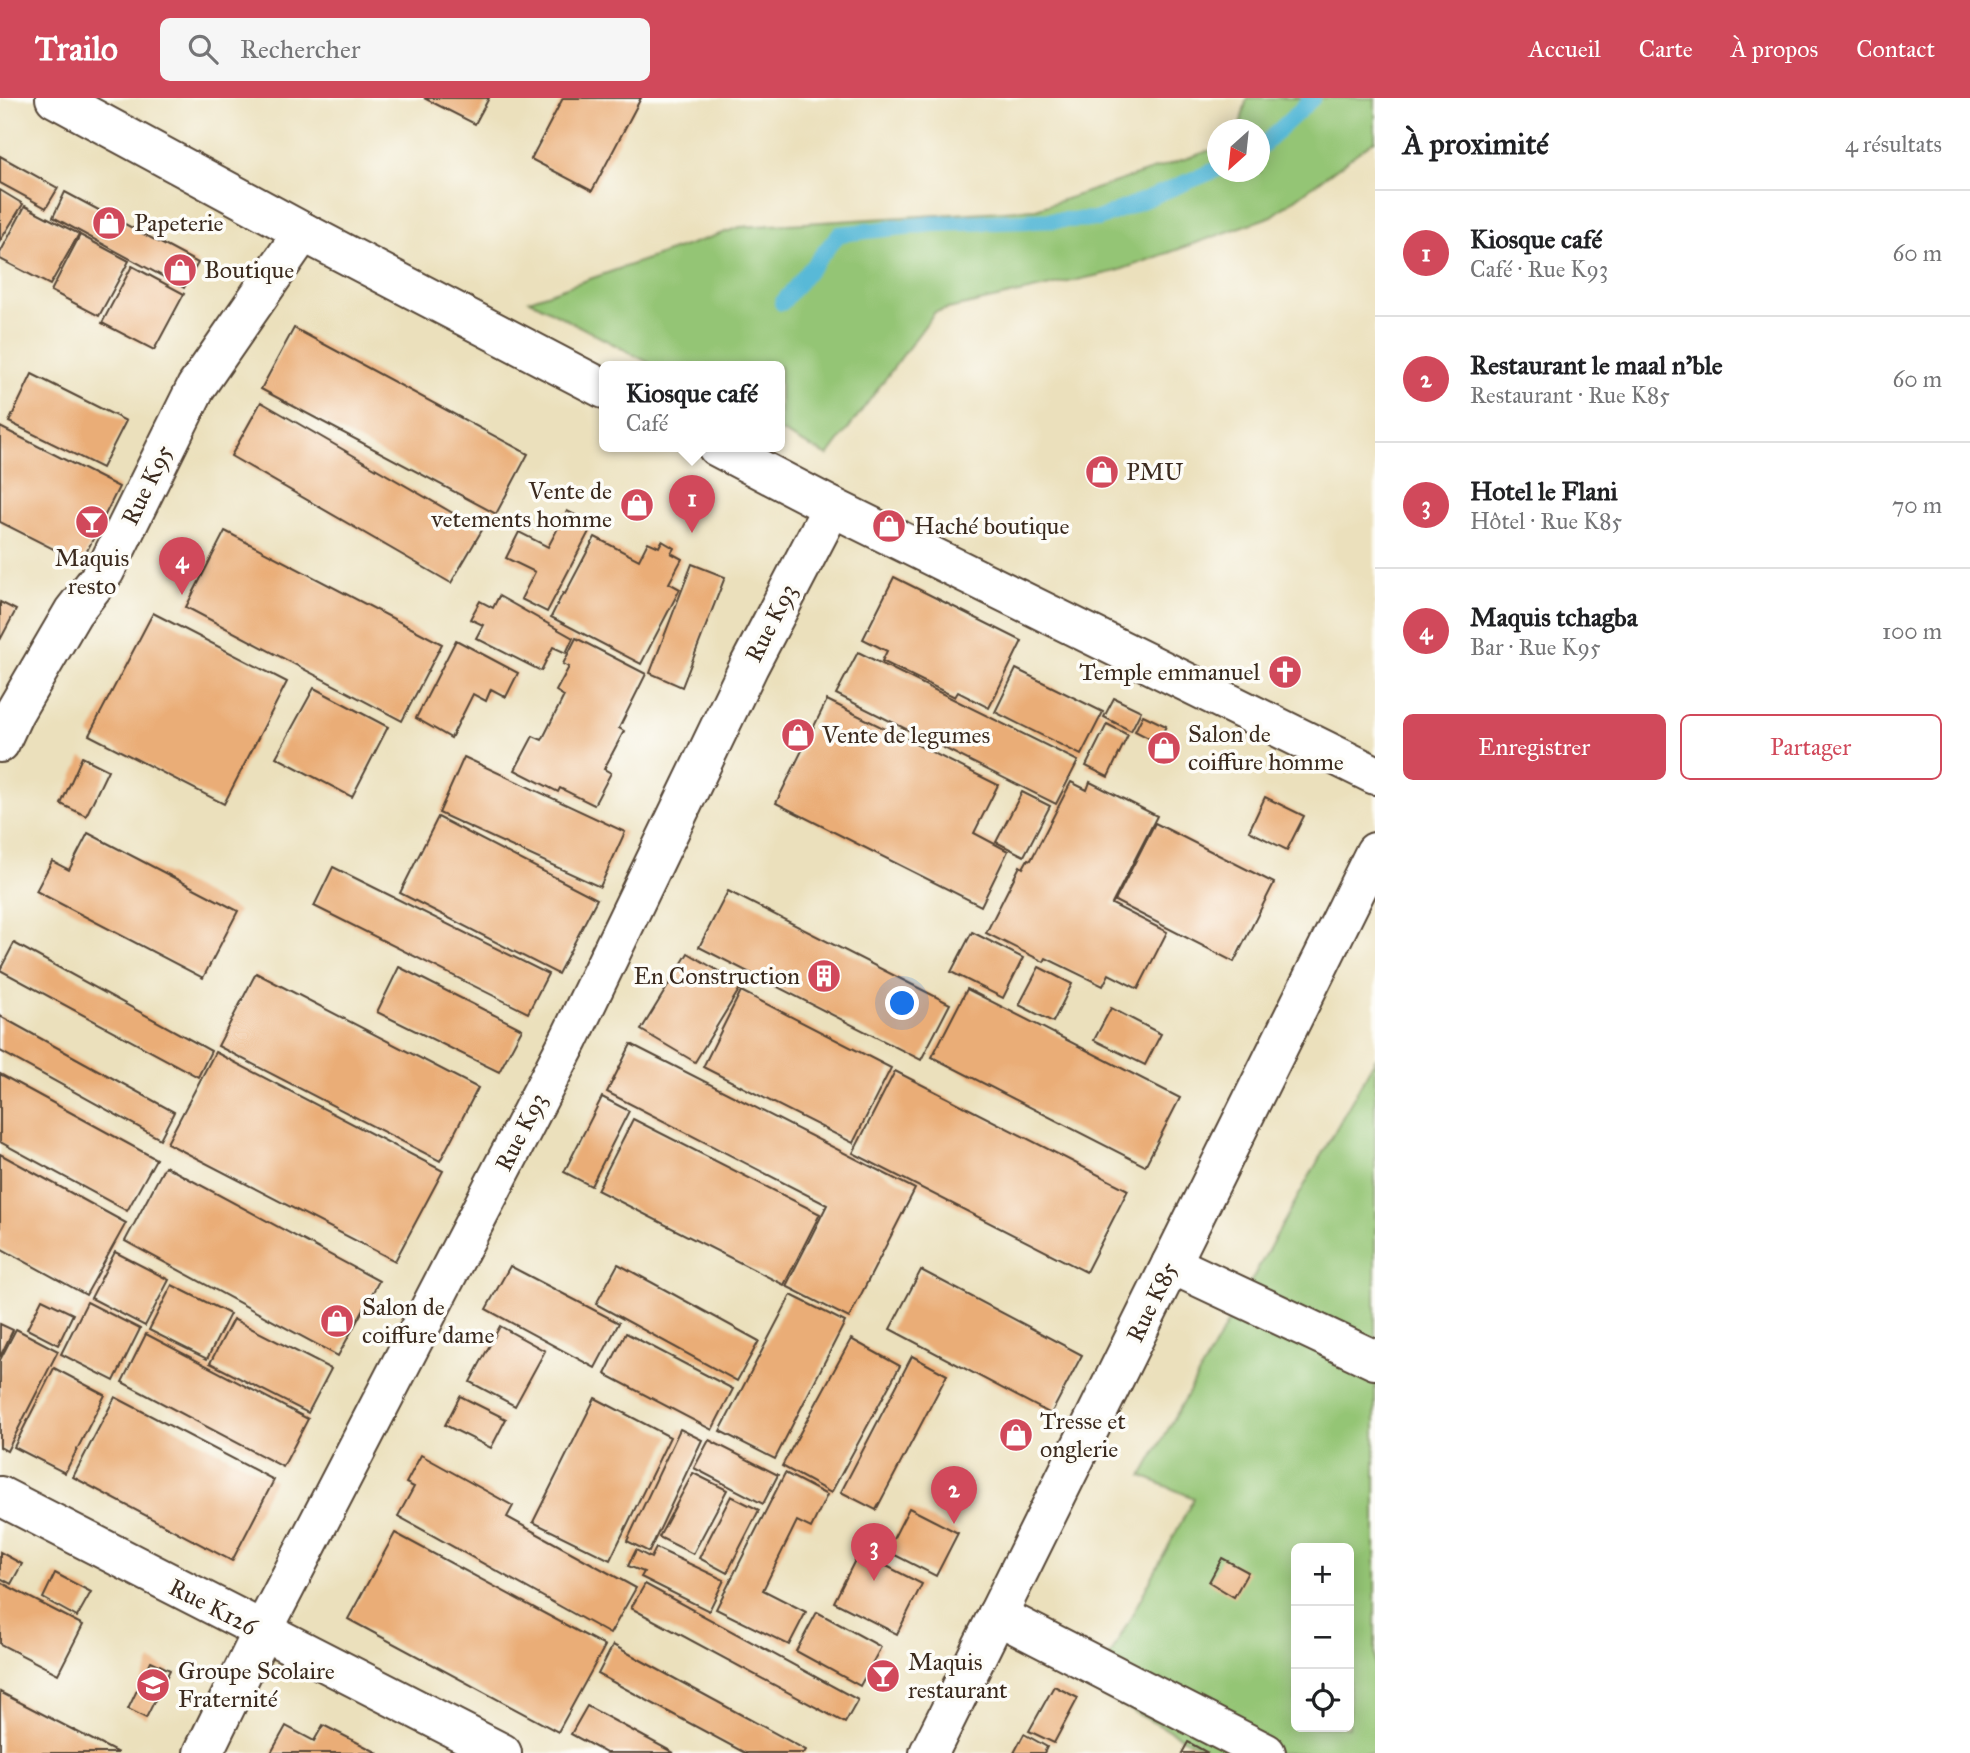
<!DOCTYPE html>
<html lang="fr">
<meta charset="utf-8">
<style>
:root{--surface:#fff;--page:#f6f6f6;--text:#202124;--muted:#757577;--line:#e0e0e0;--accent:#d1495b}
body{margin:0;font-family:"IM FELL Great Primer",serif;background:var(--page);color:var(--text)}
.controls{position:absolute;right:21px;bottom:21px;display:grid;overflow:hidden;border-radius:10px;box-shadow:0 4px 18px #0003}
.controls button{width:63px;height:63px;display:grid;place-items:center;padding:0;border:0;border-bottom:2px solid var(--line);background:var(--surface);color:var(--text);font:35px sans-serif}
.compass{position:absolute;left:1207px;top:21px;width:63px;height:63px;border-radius:50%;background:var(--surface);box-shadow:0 4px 18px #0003;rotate:207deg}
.you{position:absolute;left:903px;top:906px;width:24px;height:24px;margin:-18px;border:5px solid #fff;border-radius:50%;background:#1a73e8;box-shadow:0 0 0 10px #1a73e833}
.badge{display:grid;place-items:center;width:46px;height:46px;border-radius:50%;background:var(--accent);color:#fff;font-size:23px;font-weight:700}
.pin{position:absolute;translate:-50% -58px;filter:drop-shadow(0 2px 4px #0008)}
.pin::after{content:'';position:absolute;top:37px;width:24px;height:21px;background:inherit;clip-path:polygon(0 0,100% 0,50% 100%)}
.popup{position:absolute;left:599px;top:263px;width:186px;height:91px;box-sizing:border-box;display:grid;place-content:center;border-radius:10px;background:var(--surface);filter:drop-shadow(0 2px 5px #0005);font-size:23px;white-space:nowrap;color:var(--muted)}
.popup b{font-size:26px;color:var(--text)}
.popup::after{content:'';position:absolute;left:50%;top:100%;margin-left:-14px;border:14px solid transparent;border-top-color:var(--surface)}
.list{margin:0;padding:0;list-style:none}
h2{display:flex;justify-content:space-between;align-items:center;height:91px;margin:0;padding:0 28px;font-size:30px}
h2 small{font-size:23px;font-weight:400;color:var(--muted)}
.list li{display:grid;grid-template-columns:46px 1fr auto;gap:21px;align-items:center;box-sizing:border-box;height:126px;padding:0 28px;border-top:2px solid var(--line)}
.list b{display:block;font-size:26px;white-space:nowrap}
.list p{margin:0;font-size:23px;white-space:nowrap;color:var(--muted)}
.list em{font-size:23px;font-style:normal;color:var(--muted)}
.actions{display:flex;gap:14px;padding:21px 28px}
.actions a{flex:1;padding:16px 0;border:2px solid var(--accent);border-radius:10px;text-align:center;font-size:24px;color:var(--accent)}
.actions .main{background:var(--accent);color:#fff}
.icon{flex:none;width:38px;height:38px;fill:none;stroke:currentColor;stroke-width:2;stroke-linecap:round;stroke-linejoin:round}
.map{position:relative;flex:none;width:1375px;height:1655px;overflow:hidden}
header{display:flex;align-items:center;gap:42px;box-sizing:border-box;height:98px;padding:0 35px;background:var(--accent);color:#fff}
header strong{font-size:33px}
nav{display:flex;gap:38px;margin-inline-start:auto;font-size:24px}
.search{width:490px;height:63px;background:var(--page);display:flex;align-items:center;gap:18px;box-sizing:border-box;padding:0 24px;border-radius:10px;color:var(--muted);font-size:26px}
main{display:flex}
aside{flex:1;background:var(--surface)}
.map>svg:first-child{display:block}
.green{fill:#94c574;stroke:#687849;stroke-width:2;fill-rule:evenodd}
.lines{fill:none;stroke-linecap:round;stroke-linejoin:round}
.stream{stroke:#59b9d7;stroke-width:16}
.building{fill:#eaad77}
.minor-casing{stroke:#554536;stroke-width:42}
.minor{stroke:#fff;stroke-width:38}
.labels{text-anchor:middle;stroke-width:7;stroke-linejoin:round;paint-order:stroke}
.poi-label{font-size:24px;fill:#3b2a1e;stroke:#fdfcf7;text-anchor:start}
.street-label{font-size:24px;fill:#3b2a1e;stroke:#fdfcf7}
</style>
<header>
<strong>Trailo</strong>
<div class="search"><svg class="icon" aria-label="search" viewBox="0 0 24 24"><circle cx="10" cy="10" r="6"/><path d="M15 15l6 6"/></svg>Rechercher</div>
<nav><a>Accueil</a><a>Carte</a><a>À propos</a><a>Contact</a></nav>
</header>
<main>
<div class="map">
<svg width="1375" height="1655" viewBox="0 0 1375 1655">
<rect width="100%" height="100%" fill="#fdfcf7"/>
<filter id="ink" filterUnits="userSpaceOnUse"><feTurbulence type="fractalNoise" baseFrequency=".0143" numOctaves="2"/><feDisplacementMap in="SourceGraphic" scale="14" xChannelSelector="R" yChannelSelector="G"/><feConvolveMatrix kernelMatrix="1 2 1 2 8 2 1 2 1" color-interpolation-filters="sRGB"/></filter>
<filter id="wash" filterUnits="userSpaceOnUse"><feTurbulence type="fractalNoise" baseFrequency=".00686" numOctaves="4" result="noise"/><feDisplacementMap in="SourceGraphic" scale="28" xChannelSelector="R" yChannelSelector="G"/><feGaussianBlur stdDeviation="1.57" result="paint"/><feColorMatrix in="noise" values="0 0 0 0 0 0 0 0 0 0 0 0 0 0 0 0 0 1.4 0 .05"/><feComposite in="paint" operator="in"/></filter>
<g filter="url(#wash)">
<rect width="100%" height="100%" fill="#ebe0bc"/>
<!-- green -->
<g class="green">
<path d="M 1247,0 L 1375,0 L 1375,42 L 1272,118 L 1117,173 L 935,214 L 828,358 L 780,333 L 780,269 L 657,269 L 529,202 L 740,129 L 1036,111 L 1217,50 L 1218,74 L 1260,74 L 1260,32 L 1239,31 Z"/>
<path d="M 1375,961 L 1375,1655 L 1212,1655 L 1092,1592 L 1194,1400 L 1142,1378 ZM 1296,1450 L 1349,1450 L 1349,1629 L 1296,1629 Z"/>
</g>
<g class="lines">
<!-- stream -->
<g class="stream">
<path d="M 1260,50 L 1313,0"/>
<path d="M 782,205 L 839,136 L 933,126 L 1098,121 L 1218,71"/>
</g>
</g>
<g id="blocks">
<!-- building -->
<g class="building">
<path d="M 424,0 L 489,0 L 475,26 Z"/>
<path d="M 563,0 L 641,0 L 592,93 L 531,61 Z"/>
<path d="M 0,58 L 58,90 L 46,110 L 0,85 Z"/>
<path d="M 0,92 L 23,106 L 0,143 Z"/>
<path d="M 65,94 L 198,165 L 184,190 L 53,119 Z"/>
<path d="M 25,108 L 79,136 L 50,187 L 0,161 L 0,155 Z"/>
<path d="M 80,137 L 129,163 L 99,218 L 51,193 Z"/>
<path d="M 132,168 L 184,196 L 154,252 L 102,225 Z"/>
<path d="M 294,230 L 528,356 L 496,416 L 261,291 Z"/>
<path d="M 32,276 L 126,323 L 102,370 L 9,324 Z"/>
<path d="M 261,304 L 482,432 L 451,485 L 231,358 Z"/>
<path d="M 0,329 L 119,389 L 81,465 L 0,424 Z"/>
<path d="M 567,413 L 593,426 L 547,514 L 521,501 L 535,474 L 506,460 L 519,434 L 548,449 Z"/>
<path d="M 225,433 L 442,546 L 402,623 L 186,509 Z"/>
<path d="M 595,439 L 639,462 L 648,444 L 659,449 L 662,443 L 674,450 L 671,455 L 682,461 L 669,485 L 680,491 L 641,566 L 551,519 L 563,495 L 565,496 Z"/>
<path d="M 692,466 L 725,479 L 682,589 L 650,575 Z"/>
<path d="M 894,479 L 1022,543 L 989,610 L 958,594 L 955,599 L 882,563 L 887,553 L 863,541 Z"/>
<path d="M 499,498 L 573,540 L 566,555 L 553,549 L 541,573 L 476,540 L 483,527 L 470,521 L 480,503 L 493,510 Z"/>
<path d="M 0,504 L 16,512 L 0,542 Z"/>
<path d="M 153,515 L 287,584 L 224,706 L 89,637 Z"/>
<path d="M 576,540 L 646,576 L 619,630 L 624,633 L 604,671 L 611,675 L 594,707 L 560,690 L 558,694 L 515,672 L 533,638 L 542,642 L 564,598 L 556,593 L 569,569 L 563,566 Z"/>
<path d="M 456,542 L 518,575 L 506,599 L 491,591 L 486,603 L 473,596 L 451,640 L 416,620 Z"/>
<path d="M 858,554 L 1078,663 L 1056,706 L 836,596 Z"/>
<path d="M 1016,571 L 1103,614 L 1081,657 L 995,614 Z"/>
<path d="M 314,590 L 388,629 L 352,699 L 276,659 Z"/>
<path d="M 1114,600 L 1141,613 L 1131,633 L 1104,619 Z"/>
<path d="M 827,602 L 998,687 L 974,735 L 1008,753 L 981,808 L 776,705 Z"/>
<path d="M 1143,617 L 1166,628 L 1158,645 L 1135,633 Z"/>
<path d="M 1107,626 L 1128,637 L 1108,679 L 1086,668 Z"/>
<path d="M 82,659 L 108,672 L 86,718 L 61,706 Z"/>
<path d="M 464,659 L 625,734 L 600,789 L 439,715 Z"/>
<path d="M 1071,684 L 1087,692 L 1090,684 L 1157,718 L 1112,806 L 1167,834 L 1138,891 L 1109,876 L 1103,888 L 1046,860 L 1044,864 L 986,835 L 1020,768 L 1023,770 L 1028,761 L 1031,762 Z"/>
<path d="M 1022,694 L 1050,708 L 1024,758 L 996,744 Z"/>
<path d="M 1265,699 L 1304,718 L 1287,752 L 1249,733 Z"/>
<path d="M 438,719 L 597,801 L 558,876 L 400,795 Z"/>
<path d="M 1155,725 L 1274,785 L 1234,864 L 1115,803 Z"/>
<path d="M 88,735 L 238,813 L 203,880 L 36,793 L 52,763 L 69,772 Z"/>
<path d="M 333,769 L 548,876 L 528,915 L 314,808 Z"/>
<path d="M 728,793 L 950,906 L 921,962 L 699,849 Z"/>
<path d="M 972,834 L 1023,860 L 1003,900 L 951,874 Z"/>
<path d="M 14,845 L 211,953 L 198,979 L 0,872 Z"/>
<path d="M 688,855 L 742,887 L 695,964 L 641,932 Z"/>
<path d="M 399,869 L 522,931 L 499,974 L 377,914 Z"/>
<path d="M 1039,869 L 1072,886 L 1053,924 L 1019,907 Z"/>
<path d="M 256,875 L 478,990 L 440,1063 L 218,948 Z"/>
<path d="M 967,891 L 1180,1000 L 1145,1068 L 932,959 Z"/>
<path d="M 741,893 L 891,970 L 853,1045 L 703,969 Z"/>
<path d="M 1111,910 L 1161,936 L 1145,967 L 1094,942 Z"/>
<path d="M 0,918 L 174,1014 L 160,1041 L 0,953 Z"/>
<path d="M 631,946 L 915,1091 L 849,1220 L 786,1188 L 827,1107 L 607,994 Z"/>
<path d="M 215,954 L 443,1073 L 395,1163 L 167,1045 Z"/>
<path d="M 895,973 L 1128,1092 L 1086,1174 L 853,1055 Z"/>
<path d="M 0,976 L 156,1061 L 127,1113 L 0,1044 Z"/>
<path d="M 602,999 L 629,1013 L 591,1088 L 564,1074 Z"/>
<path d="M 633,1021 L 820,1116 L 784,1187 L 597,1092 Z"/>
<path d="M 0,1056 L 126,1125 L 86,1197 L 0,1150 Z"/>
<path d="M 165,1068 L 379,1183 L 338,1258 L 125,1143 Z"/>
<path d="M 115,1154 L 169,1182 L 145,1228 L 91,1200 Z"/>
<path d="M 618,1166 L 759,1243 L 737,1283 L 596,1206 Z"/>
<path d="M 510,1168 L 619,1225 L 595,1270 L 486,1211 Z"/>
<path d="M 921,1172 L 1082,1257 L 1051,1316 L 890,1231 Z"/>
<path d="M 172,1187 L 230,1216 L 207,1261 L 149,1232 Z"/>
<path d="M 791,1197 L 845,1224 L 775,1361 L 720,1333 Z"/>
<path d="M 42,1201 L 73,1216 L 58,1247 L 27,1231 Z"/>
<path d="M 87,1204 L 140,1231 L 114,1283 L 61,1256 Z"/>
<path d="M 233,1221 L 331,1271 L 308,1315 L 210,1265 Z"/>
<path d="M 0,1226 L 13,1232 L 0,1259 Z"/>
<path d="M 500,1228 L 545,1253 L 515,1308 L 470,1284 Z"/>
<path d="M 16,1231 L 58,1253 L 7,1353 L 0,1349 L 0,1262 Z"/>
<path d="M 626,1235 L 733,1291 L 712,1332 L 605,1276 Z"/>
<path d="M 146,1236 L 308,1321 L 283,1369 L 122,1284 Z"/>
<path d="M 851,1241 L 900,1268 L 831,1395 L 782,1368 Z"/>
<path d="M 912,1258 L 947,1277 L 876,1412 L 841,1394 Z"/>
<path d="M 54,1270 L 105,1297 L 65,1375 L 14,1349 Z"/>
<path d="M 460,1298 L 506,1321 L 491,1350 L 445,1327 Z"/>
<path d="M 115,1299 L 274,1382 L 232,1463 L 73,1379 Z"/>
<path d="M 595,1300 L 670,1339 L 610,1462 L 533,1424 Z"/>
<path d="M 680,1331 L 702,1342 L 649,1454 L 627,1443 Z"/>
<path d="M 709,1342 L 778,1377 L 763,1406 L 694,1370 Z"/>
<path d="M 421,1357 L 513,1408 L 507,1419 L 636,1490 L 610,1536 L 398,1418 L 414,1389 L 406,1385 Z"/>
<path d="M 693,1375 L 727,1392 L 693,1456 L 659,1439 Z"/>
<path d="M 785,1375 L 827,1397 L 811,1430 L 797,1423 L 763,1492 L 806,1514 L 789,1547 L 716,1511 Z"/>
<path d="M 731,1398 L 759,1412 L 727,1475 L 699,1460 Z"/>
<path d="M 909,1410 L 958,1435 L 936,1478 L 887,1453 Z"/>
<path d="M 395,1435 L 605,1548 L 558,1634 L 348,1521 Z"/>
<path d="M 656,1450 L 724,1482 L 709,1513 L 641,1479 L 644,1474 L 628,1468 L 636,1452 L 651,1460 Z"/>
<path d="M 0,1454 L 22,1466 L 11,1486 L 0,1480 Z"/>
<path d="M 859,1454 L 922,1486 L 897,1536 L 834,1504 Z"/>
<path d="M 1222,1460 L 1248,1474 L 1234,1499 L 1209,1484 Z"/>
<path d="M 55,1475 L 91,1494 L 77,1519 L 43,1500 Z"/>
<path d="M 0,1484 L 83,1527 L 58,1576 L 0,1546 Z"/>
<path d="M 645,1486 L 858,1602 L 845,1625 L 631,1510 Z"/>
<path d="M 817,1514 L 881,1549 L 860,1588 L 796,1553 Z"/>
<path d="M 613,1547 L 806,1652 L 804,1655 L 745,1655 L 598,1576 Z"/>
<path d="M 151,1563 L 170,1572 L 146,1620 L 128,1611 Z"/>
<path d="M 1054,1588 L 1078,1600 L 1054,1645 L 1029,1633 Z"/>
<path d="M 0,1594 L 118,1655 L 0,1655 Z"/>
<path d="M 587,1608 L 674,1655 L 606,1655 L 571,1636 Z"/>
<path d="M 323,1627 L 378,1655 L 271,1655 L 286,1628 L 314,1643 Z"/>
<path d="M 1024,1636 L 1047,1649 L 1044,1655 L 1014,1655 Z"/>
<path d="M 1188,1644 L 1208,1655 L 1182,1655 Z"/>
</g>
</g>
</g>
<g filter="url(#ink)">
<use href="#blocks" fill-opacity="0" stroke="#554536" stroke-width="2"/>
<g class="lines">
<!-- minor casing -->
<g class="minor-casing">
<g id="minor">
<path d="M 55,0 L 303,134 L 604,291"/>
<path d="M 717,349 L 832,409 L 1375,677"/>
<path d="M 0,645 L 14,615 L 73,514 L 105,473 L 196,289 L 303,134"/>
<path d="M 1171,1166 L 1375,1262"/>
<path d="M 0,1398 L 502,1655"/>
<path d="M 997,1517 L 1266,1655"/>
<path d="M 203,1655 L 262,1534 L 570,940 L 749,568 L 832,409"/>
<path d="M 929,1655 L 1375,754"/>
</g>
</g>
<!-- minor -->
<use href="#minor" class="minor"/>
</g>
</g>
<!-- icons -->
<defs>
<g id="shop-disc" transform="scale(1.75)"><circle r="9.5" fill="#d1495b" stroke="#fdfcf7"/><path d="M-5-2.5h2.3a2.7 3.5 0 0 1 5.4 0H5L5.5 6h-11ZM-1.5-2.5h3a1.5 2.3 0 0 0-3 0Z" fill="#fff"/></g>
<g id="bar-disc" transform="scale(1.75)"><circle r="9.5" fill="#d1495b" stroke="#fdfcf7"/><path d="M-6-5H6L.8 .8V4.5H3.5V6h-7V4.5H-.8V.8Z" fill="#fff"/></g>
<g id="church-disc" transform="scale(1.75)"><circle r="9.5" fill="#d1495b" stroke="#fdfcf7"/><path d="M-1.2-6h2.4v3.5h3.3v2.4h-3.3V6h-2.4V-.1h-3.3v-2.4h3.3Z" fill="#fff"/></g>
<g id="building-disc" transform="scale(1.75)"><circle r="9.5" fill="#d1495b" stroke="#fdfcf7"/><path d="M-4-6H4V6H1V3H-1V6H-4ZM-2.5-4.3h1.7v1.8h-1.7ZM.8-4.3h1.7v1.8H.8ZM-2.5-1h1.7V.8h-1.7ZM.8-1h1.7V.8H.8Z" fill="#fff"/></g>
<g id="school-disc" transform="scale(1.75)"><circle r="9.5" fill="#d1495b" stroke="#fdfcf7"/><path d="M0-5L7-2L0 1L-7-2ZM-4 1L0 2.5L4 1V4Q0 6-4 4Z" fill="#fff"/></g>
</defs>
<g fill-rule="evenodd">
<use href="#shop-disc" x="109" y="125"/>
<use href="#shop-disc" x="180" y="172"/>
<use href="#shop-disc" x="1102" y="374"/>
<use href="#shop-disc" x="637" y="407"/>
<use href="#bar-disc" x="92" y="424"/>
<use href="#shop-disc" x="889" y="428"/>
<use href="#church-disc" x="1285" y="574"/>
<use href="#shop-disc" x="798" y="637"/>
<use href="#shop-disc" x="1164" y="650"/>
<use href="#building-disc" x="824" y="878"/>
<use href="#shop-disc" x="337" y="1223"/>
<use href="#shop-disc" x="1016" y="1337"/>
<use href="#bar-disc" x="883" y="1578"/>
<use href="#school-disc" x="153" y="1587"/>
</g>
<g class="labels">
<!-- poi labels -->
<g class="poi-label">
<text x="134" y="133">Papeterie</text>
<text x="204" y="180">Boutique</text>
<text x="1126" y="382">PMU</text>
<text x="612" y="401" text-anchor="end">Vente de<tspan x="612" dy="28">vetements homme</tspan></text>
<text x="914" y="436">Haché boutique</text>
<text x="92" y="468" text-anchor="middle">Maquis<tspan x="92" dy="28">resto</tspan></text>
<text x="1260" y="582" text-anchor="end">Temple emmanuel</text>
<text x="1188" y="644">Salon de<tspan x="1188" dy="28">coiffure homme</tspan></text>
<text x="822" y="645">Vente de legumes</text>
<text x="800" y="886" text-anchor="end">En Construction</text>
<text x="362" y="1217">Salon de<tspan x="362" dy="28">coiffure dame</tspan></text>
<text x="1040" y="1331">Tresse et<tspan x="1040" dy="28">onglerie</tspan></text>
<text x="908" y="1572">Maquis<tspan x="908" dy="28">restaurant</tspan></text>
<text x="178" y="1581">Groupe Scolaire<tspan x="178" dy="28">Fraternité</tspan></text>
</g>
<!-- street labels -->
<g class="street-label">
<text transform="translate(147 387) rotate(-64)" y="8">Rue K95</text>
<text transform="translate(771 525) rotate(-63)" y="8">Rue K93</text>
<text transform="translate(521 1034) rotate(-63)" y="8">Rue K93</text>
<text transform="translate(1152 1204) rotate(-64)" y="8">Rue K85</text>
<text transform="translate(213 1509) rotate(27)" y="8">Rue K126</text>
</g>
</g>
</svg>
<div class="controls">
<button>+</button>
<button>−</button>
<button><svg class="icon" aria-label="locate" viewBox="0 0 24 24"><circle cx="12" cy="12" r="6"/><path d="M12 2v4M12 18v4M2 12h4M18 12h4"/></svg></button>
</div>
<svg class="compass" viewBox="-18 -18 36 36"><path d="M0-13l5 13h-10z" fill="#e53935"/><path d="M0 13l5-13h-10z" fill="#757577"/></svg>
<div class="you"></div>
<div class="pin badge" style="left:692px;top:435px">1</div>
<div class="popup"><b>Kiosque café</b>Café</div>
<div class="pin badge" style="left:954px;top:1426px">2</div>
<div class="pin badge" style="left:874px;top:1483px">3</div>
<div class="pin badge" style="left:182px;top:497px">4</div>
</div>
<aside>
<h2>À proximité<small>4 résultats</small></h2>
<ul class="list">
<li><span class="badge">1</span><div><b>Kiosque café</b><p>Café · Rue K93</p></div><em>60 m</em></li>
<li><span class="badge">2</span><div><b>Restaurant le maal n'ble</b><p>Restaurant · Rue K85</p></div><em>60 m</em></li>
<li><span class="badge">3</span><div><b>Hotel le Flani</b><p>Hôtel · Rue K85</p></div><em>70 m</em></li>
<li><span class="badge">4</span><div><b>Maquis tchagba</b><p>Bar · Rue K95</p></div><em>100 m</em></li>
</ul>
<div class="actions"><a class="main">Enregistrer</a><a>Partager</a></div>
</aside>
</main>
